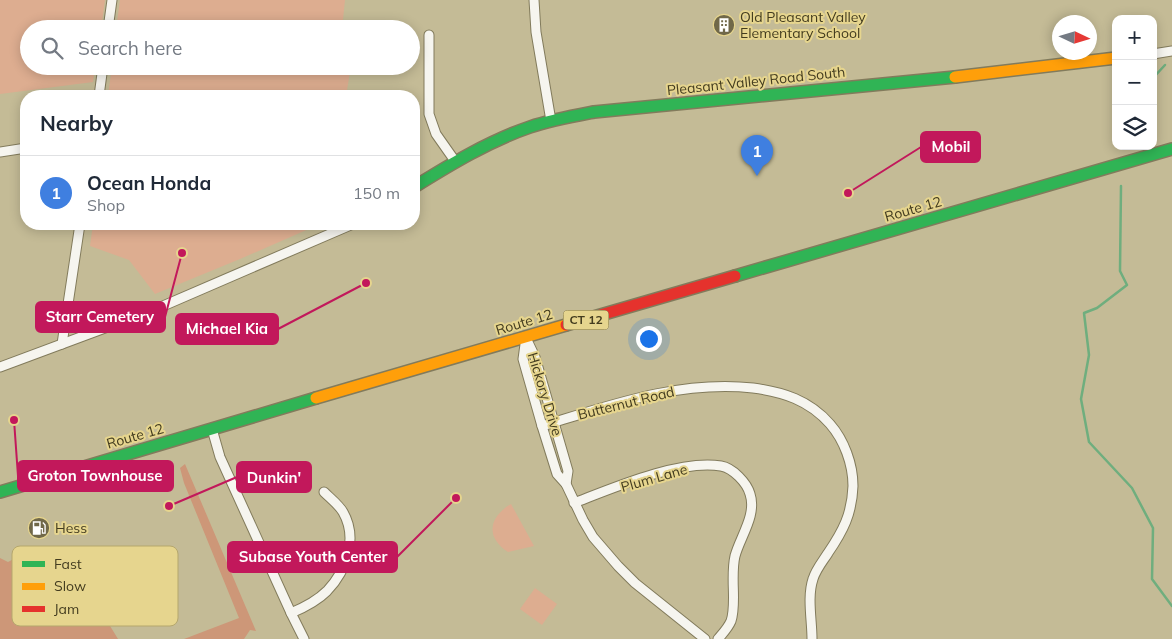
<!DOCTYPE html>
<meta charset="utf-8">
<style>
:root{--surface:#fff;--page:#f2f2f3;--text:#1f2937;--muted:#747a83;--line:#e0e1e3;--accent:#1a73e8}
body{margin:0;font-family:Mulish,sans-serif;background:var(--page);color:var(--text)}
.controls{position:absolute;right:15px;top:15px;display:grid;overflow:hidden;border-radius:10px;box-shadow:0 2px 12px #0003}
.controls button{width:45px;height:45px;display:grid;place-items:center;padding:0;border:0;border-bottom:1px solid var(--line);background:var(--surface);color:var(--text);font:25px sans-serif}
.compass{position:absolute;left:1052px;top:15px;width:45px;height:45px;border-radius:50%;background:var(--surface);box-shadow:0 2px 12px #0003;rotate:94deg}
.you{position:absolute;left:648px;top:338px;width:18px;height:18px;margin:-12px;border:4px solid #fff;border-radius:50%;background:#1a73e8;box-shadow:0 0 0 8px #1a73e833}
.badge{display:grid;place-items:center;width:32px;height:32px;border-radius:50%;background:var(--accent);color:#fff;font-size:16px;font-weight:700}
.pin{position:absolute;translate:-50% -41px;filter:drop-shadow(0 1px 2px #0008)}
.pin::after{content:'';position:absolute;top:26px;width:18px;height:15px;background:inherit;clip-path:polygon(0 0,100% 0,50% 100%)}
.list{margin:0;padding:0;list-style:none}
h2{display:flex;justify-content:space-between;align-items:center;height:65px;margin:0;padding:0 20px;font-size:21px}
h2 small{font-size:16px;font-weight:400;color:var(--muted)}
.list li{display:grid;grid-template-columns:32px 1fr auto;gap:15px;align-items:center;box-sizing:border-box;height:75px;padding:0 20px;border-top:1px solid var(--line)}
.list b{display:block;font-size:19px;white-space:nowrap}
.list p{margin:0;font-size:16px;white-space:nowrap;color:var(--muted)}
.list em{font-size:16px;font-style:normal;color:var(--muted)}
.icon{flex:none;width:28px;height:28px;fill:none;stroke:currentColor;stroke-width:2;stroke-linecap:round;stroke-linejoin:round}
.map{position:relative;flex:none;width:1172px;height:639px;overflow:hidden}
.search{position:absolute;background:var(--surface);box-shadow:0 2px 12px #0003;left:20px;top:20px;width:400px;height:55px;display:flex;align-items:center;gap:12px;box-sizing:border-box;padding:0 18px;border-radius:28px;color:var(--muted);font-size:19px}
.panel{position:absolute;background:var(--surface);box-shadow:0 2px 12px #0003;left:20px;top:90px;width:400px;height:140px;border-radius:20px}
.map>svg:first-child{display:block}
.green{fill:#ddad90}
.forest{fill:#cd9778}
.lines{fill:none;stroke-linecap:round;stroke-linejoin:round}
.stream{stroke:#6fae7e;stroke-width:2.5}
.street-casing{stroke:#827b5c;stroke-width:11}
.fast-casing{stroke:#827b5c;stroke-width:14}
.slow-casing{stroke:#827b5c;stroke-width:14}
.jam-casing{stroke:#827b5c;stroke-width:14}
.street{stroke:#f6f5ef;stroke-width:9}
.fast{stroke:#30b455;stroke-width:11}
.slow{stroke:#ff9f0a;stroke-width:11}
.jam{stroke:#e5322d;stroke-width:11}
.labels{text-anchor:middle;stroke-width:4;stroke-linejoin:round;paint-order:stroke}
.shield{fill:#e6d58e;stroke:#746a40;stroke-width:1}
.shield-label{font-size:12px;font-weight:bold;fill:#433c1f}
.poi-label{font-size:14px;fill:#433c1f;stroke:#e6d58e;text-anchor:start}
.street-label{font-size:14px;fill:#433c1f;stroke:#e6d58e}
.key{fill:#e6d58e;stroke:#b5a76d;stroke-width:1}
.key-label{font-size:14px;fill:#433c1f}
.leader{fill:none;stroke:#c2185b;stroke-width:2}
.callout-dot{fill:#c2185b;stroke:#e6d58e;stroke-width:2}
.callout{fill:#c2185b;stroke:#c2185b;stroke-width:2}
.callout-label{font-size:15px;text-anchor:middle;font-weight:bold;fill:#fff}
</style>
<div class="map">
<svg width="1172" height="639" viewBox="0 0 1172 639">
<rect width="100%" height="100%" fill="#c4bb96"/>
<!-- green -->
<g class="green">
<path d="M 0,0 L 105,0 L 101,29 L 29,29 L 29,66 L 95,66 L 93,82 L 0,94 Z"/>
<path d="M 120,0 L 345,0 L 342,29 L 116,29 Z"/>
<path d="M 112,66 L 351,66 L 346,96 L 108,96 Z"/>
<path d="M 93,224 L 320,224 L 240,259 L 155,294 L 129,260 L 90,246 Z"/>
<path d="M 511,504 L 534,546 L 508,552 C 485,537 489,517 511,504 Z"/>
<path d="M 535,588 L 557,604 L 542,625 L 520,609 Z"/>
</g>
<!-- forest -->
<g class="forest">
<path d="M 185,464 L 256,631 L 250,630 L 244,639 L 184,639 L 239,618 L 184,483 L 180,468 Z"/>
<path d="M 40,550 L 69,551 L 73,555 L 77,575 L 90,593 L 118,639 L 0,639 L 0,558 L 8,562 L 23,554 Z"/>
</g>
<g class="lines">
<!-- stream -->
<g class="stream">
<path d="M 1153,78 L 1165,65"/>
<path d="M 1121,186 L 1120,271 L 1127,285 L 1097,308 L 1084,313 L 1089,355 L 1081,399 L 1089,442 L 1132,488 L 1153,528 L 1152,579 L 1172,606"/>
</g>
<!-- street casing -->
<g class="street-casing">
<g id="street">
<path d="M 534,0 L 536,32 L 551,121"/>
<path d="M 108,29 L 112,0"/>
<path d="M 429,35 L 429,114 L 436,134 L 455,161"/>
<path d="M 1153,54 L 1172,51"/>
<path d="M 99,96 L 103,66"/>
<path d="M 0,152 L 26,148"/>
<path d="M 526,337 L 523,359 L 542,426 L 557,474 L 566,484 L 583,520 L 593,537 L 618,566 L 635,583 L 705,639"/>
<path d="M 526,338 L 535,357 L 568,471 L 566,484"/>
<path d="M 62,344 L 80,224"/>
<path d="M 0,367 L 156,309 L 353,224"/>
<path d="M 542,426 C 611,405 680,380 753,388 C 783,392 809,400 830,424 C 844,440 853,464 853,486 C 852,514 843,531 828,553 C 823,561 816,569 813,579 C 807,597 812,620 812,639"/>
<path d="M 212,429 L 220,457 L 291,613 L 304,639"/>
<path d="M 574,503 C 613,488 680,459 721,466 C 733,468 747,483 750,494 C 757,515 740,537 735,556 C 730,577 737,604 731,621 C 728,628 723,633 718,639"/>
<path d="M 291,613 C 303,608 317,601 327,591 C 347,570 358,538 343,512 C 339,505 330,498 324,492"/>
</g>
</g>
<!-- fast casing -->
<g class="fast-casing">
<g id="fast">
<path d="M 414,187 C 451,164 489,141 530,127 C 551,120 573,116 594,112 L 955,77"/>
<path d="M 735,276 L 1172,149"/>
<path d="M 0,492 L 316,398"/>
</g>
</g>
<!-- slow casing -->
<g class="slow-casing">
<g id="slow">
<path d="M 955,77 L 1116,58"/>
<path d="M 316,398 L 566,325"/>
</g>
</g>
<!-- jam casing -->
<g class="jam-casing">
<path id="jam" d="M 566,325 L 735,276"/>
</g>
<!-- street -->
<use href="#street" class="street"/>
<!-- fast -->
<use href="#fast" class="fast"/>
<!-- slow -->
<use href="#slow" class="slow"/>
<!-- jam -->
<use href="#jam" class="jam"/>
</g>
<!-- icons -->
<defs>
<g id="building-disc" transform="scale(1.125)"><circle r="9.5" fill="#706849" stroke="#e6d58e"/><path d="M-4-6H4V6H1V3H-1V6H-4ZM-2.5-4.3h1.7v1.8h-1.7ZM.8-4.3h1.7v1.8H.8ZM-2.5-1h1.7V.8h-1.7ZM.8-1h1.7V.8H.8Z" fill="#fff"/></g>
<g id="fuel-disc" transform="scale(1.125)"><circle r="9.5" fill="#706849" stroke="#e6d58e"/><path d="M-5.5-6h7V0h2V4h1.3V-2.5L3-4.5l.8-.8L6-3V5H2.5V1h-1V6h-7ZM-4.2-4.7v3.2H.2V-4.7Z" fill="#fff"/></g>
</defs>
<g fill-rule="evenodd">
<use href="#building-disc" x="724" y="25"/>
<use href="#fuel-disc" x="39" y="528"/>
</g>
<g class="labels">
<!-- shield labels -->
<rect class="shield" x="563.5" y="310.5" width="45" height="19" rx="4"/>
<g class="shield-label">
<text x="586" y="324">CT 12</text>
</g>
<!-- poi labels -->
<g class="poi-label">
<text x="740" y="22">Old Pleasant Valley<tspan x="740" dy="16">Elementary School</tspan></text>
<text x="55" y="533">Hess</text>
</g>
<!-- street labels -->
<g class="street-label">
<text transform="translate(756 81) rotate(-6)" y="5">Pleasant Valley Road South</text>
<text transform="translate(913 209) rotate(-16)" y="5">Route 12</text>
<text transform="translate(524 322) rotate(-17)" y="5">Route 12</text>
<text transform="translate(545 394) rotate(73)" y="5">Hickory Drive</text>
<text transform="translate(626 403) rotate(-14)" y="5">Butternut Road</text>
<text transform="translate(135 436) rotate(-16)" y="5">Route 12</text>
<text transform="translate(654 478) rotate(-16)" y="5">Plum Lane</text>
</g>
</g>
<!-- legend -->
<rect x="12" y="546" width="166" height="80" rx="8" class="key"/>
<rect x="22" y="561" width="23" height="6" fill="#30b455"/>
<rect x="22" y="583" width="23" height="7" fill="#ff9f0a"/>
<rect x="22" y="606" width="23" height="6" fill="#e5322d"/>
<g class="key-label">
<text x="54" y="569">Fast</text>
<text x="54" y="591">Slow</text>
<text x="54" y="614">Jam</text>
</g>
<!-- callouts -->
<path class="leader" d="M848 193L921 147M182 253L165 317M366 283L278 329M14 420L18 476M169 506L237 477M456 498L397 557"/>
<g class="callout-dot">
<circle cx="848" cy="193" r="5"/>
<circle cx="182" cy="253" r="5"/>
<circle cx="366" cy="283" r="5"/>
<circle cx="14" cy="420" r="5"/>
<circle cx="169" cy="506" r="5"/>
<circle cx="456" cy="498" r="5"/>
</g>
<g class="callout">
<rect x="921" y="132" width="59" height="30" rx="5"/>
<rect x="36" y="302" width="129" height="30" rx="5"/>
<rect x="176" y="314" width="102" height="30" rx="5"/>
<rect x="18" y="461" width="155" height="30" rx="5"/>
<rect x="237" y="462" width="74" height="30" rx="5"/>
<rect x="228" y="542" width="169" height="30" rx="5"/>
</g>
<g class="callout-label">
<text x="951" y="152">Mobil</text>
<text x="100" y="322">Starr Cemetery</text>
<text x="227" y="334">Michael Kia</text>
<text x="95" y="481">Groton Townhouse</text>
<text x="274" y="483">Dunkin'</text>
<text x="313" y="562">Subase Youth Center</text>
</g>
</svg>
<div class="controls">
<button>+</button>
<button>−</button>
<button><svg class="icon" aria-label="layers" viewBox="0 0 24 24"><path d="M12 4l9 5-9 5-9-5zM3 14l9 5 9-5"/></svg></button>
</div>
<svg class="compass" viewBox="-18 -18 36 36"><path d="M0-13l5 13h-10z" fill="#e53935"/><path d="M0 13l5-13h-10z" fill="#747a83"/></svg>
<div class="you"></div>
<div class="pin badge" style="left:757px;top:176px;background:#3f7fe0">1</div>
<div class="search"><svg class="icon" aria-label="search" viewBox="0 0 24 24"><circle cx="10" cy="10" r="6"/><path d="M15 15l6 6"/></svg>Search here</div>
<section class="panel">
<h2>Nearby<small></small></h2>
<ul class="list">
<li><span class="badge" style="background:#3f7fe0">1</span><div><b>Ocean Honda</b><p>Shop</p></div><em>150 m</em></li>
</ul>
</section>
</div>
